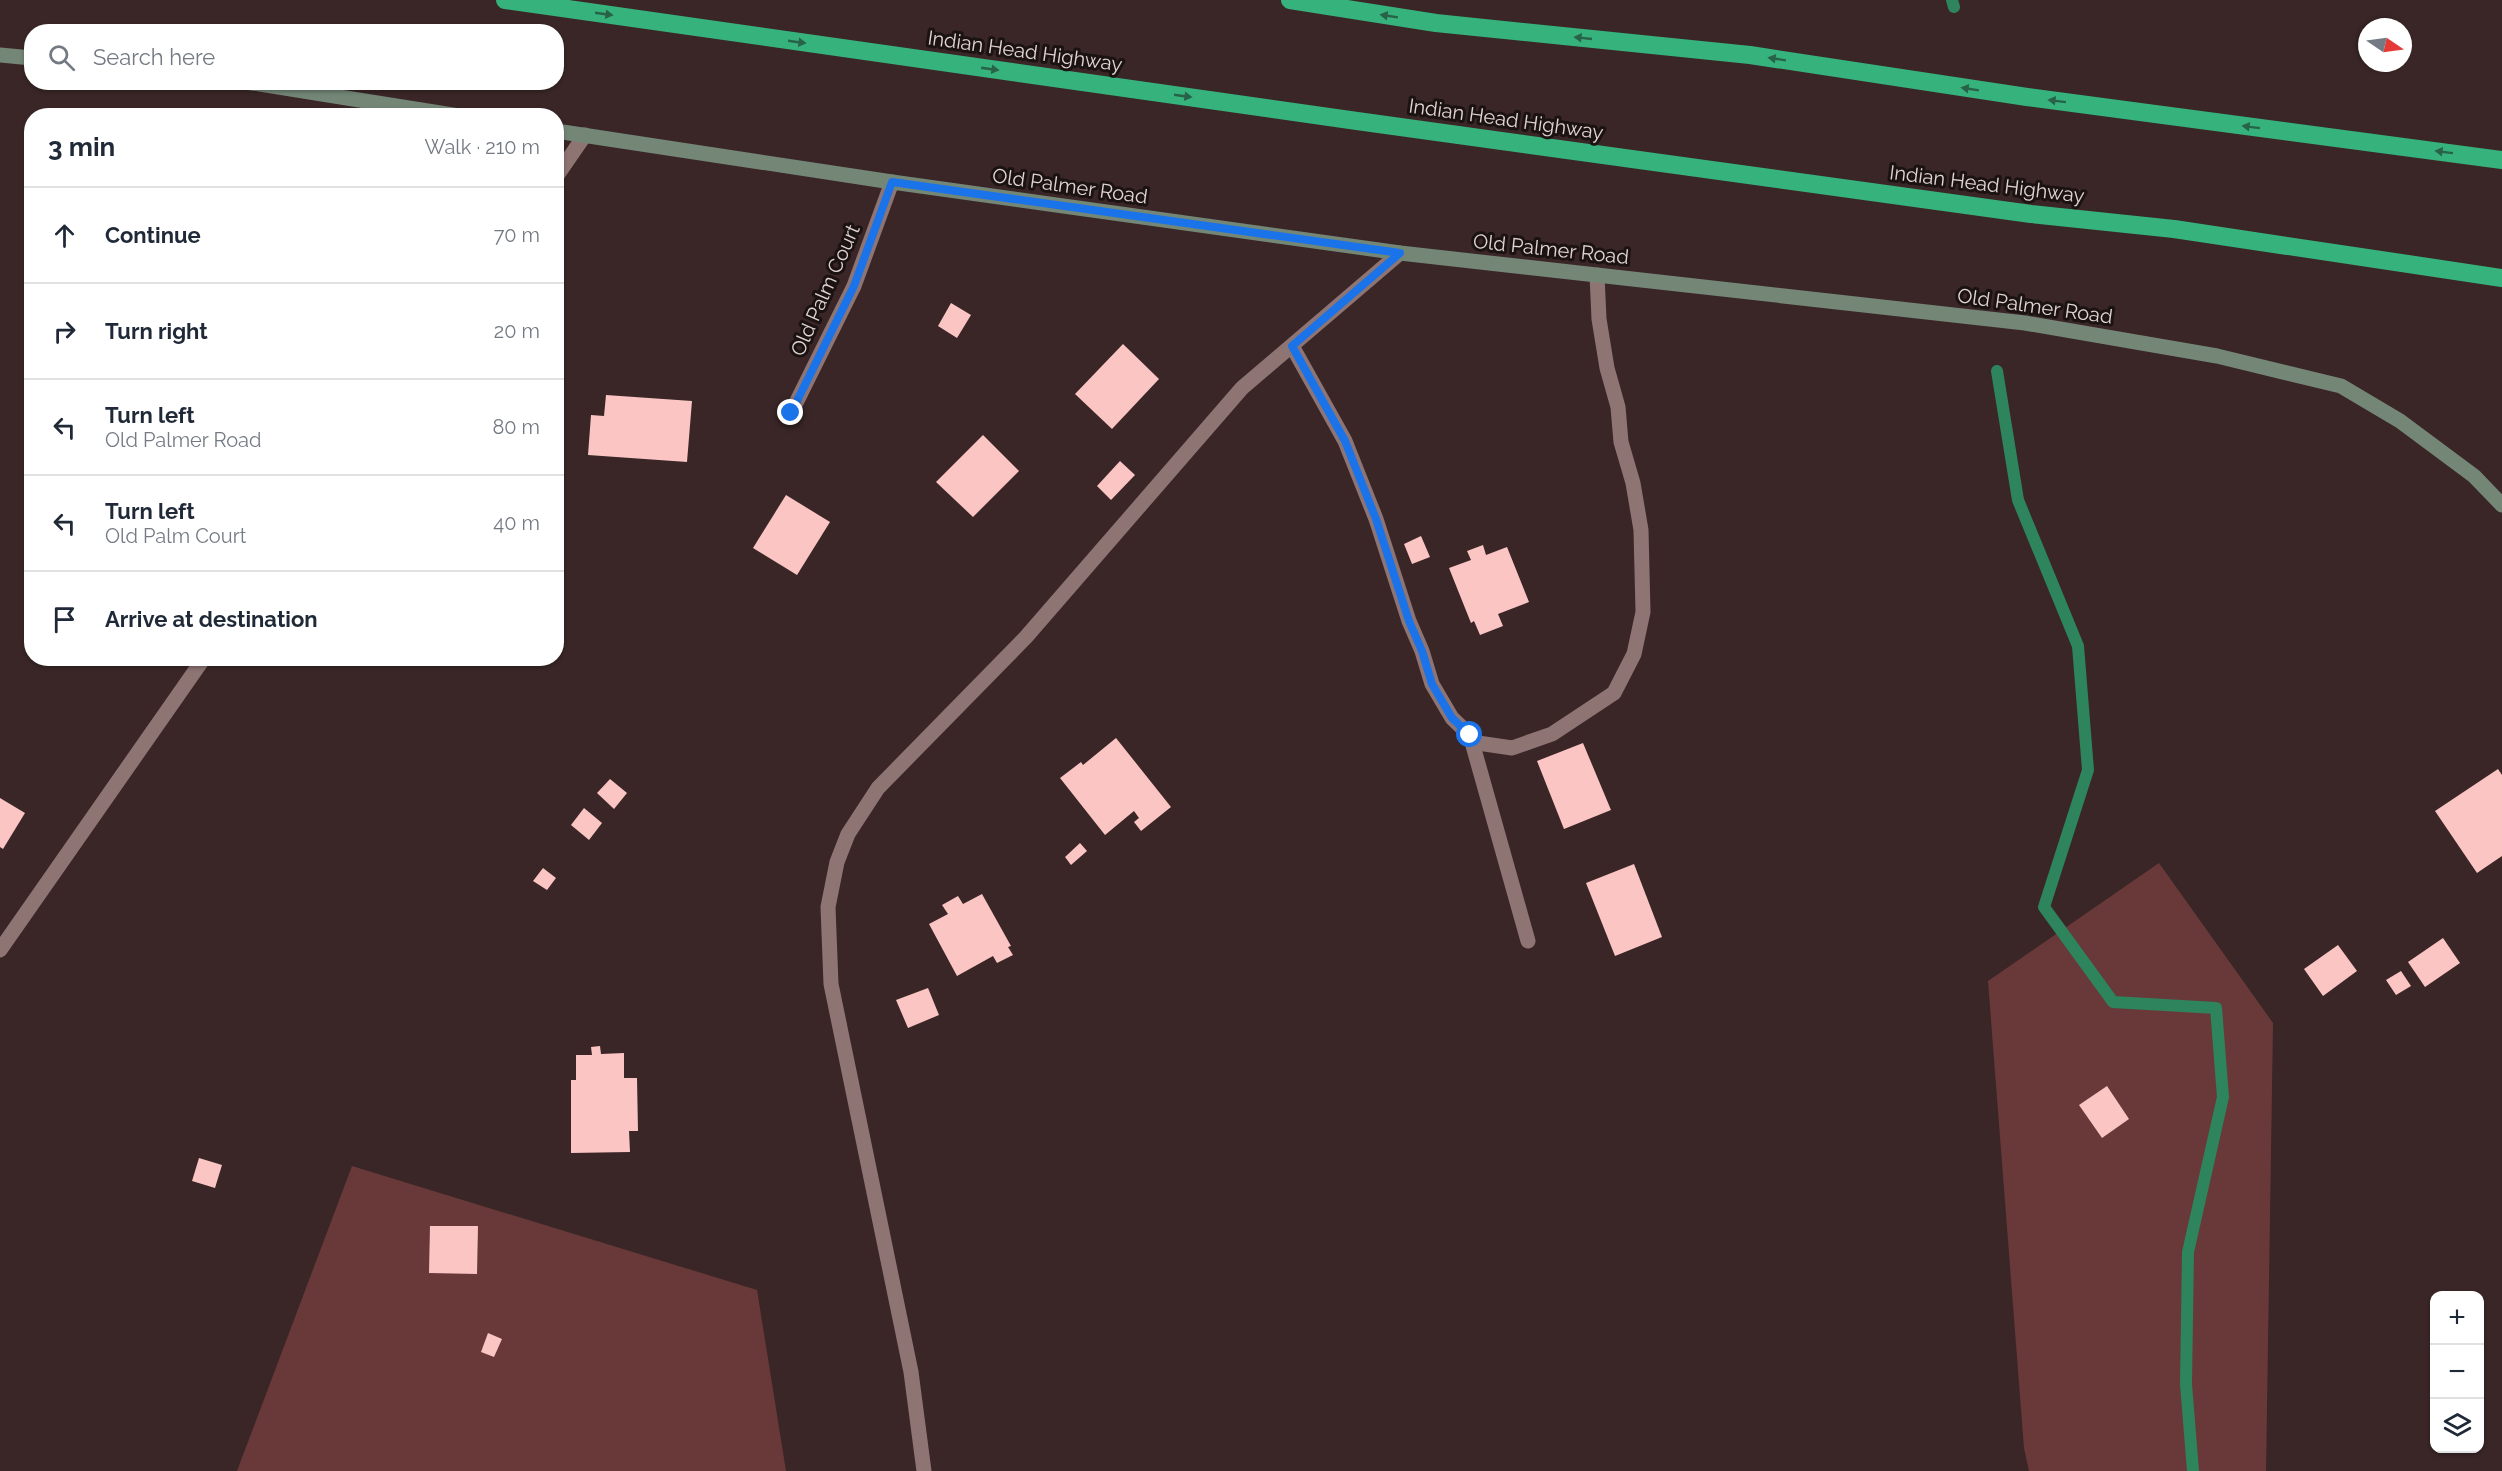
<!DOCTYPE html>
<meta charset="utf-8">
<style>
:root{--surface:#fff;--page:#f2f2f3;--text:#1f2937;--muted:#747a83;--line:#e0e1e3}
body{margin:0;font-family:Raleway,sans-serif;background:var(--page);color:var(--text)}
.controls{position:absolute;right:18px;bottom:18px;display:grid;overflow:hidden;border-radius:12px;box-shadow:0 2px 4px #0004}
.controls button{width:54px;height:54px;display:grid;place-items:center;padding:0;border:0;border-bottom:2px solid var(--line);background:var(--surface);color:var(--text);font:30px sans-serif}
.compass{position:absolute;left:2358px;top:18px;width:54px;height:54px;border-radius:50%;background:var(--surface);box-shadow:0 2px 4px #0004;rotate:103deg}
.stop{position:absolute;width:18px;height:18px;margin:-14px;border:4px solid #1a73e8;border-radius:50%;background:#fff}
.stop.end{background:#1a73e8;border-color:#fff;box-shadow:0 2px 6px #0008}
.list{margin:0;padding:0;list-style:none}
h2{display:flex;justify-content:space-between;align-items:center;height:78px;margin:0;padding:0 24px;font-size:26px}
h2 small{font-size:20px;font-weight:400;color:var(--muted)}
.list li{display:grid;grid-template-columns:39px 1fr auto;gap:18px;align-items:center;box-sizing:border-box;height:96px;padding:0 24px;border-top:2px solid var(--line)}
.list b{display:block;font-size:22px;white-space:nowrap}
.list p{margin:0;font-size:20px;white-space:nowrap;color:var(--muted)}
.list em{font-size:20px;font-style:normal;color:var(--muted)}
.icon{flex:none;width:33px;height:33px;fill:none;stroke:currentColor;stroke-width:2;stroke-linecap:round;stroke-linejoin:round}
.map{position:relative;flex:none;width:2502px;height:1471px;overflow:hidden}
.search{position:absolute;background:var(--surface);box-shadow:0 2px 4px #0004;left:24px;top:24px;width:540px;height:66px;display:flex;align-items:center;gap:15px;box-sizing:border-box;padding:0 21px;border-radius:24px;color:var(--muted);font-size:22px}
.panel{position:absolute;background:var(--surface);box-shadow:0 2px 4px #0004;left:24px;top:108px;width:540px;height:558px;border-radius:24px}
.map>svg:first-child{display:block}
.green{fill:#693939}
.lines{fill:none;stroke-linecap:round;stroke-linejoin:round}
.stream{stroke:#2d845d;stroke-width:12}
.building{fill:#fbc5c4}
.lane{stroke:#8e7574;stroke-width:15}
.street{stroke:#8e7574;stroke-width:15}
.secondary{stroke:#748777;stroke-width:15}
.highway{stroke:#36b27d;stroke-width:18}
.oneway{fill:#286248}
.route{stroke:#1a73e8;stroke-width:8}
.labels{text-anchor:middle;stroke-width:6;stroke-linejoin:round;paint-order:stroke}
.street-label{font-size:20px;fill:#e1d4d3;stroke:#1b1212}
</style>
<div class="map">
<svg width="2502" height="1471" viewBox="0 0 2502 1471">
<rect width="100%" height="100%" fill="#3a2626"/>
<!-- green -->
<g class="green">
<path d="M 2159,863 L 2273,1023 L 2266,1471 L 2029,1471 L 2024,1448 L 1988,981 Z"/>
<path d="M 352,1166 L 757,1290 L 786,1471 L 237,1471 Z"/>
</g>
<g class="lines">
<!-- stream -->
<g class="stream">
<path d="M 1952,0 L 1954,7"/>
<path d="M 1997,371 L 2018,500 L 2078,646 L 2088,770 L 2044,907 L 2113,1002 L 2216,1008 L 2223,1097 L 2188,1252 L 2186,1384 L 2193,1471"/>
</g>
</g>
<!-- building -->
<g class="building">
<path d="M 951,303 L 971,315 L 957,338 L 938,326 Z"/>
<path d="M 1123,344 L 1159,379 L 1112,429 L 1075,394 Z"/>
<path d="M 606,395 L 692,401 L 687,462 L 588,455 L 591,415 L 604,416 Z"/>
<path d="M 983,435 L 1019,471 L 973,517 L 936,482 Z"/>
<path d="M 1120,461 L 1135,475 L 1111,500 L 1097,486 Z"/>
<path d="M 786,495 L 830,522 L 797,575 L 753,548 Z"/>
<path d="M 1421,536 L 1430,557 L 1412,564 L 1404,544 Z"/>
<path d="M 1483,545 L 1486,555 L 1507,547 L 1529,602 L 1498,614 L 1503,626 L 1480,635 L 1474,621 L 1471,623 L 1449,568 L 1471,560 L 1467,551 Z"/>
<path d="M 1116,738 L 1171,807 L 1141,831 L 1134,822 L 1139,818 L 1134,811 L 1105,835 L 1060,778 L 1081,762 L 1083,765 Z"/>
<path d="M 1583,743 L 1611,810 L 1564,829 L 1537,761 Z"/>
<path d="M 2498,769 L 2502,775 L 2502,856 L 2477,873 L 2435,811 Z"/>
<path d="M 610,779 L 627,793 L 614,809 L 597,793 Z"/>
<path d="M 0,798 L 25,813 L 3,849 L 0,847 Z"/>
<path d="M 584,808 L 602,823 L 589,840 L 571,825 Z"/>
<path d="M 1080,843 L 1087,851 L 1071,865 L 1065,857 Z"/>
<path d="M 1634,864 L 1662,937 L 1615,956 L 1586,883 Z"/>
<path d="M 543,868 L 556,878 L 547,890 L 533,881 Z"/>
<path d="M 982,894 L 1011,946 L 1008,947 L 1013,955 L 997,963 L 993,956 L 957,976 L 929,924 L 948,914 L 942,905 L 958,896 L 963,904 Z"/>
<path d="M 2443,938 L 2460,963 L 2425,987 L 2408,962 Z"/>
<path d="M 2338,945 L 2357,971 L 2323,996 L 2304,969 Z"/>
<path d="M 2401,971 L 2411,986 L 2396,995 L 2386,980 Z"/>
<path d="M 928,988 L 939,1015 L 908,1028 L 896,1000 Z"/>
<path d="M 600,1046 L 601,1054 L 624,1053 L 624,1078 L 637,1078 L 638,1131 L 629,1131 L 630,1152 L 571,1153 L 571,1080 L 576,1080 L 576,1055 L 592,1055 L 591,1047 Z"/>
<path d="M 2107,1086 L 2129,1119 L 2102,1138 L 2079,1105 Z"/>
<path d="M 199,1158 L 222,1165 L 215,1188 L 192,1181 Z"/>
<path d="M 430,1226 L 478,1226 L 477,1274 L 429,1273 Z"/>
<path d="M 488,1333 L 502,1339 L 494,1357 L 481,1352 Z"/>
</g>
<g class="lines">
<!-- lane -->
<g class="lane">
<path d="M 556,177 L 585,135"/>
<path d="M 0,950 L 204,658"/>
</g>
<!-- street -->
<g class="street">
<path d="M 1292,346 L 1345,441 L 1376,519 L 1409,621 L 1422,651 L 1432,684 L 1452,718 L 1478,743 L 1512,748 L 1552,734 L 1614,693 L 1634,654 L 1643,612 L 1641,530 L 1633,483 L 1621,442 L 1618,407 L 1607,368 L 1599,319 L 1597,275"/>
<path d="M 791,413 L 854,286 L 892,182"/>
<path d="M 1470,735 L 1528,941"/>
<path d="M 924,1471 L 911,1372 L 831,984 L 828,907 L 837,862 L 848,834 L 878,788 L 1026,637 L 1242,388 L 1400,253"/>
</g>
<!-- secondary -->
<g class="secondary">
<path d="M 0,55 L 32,58"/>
<path d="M 246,82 L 459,116"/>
<path d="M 556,131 L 892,182 L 1400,253 L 2025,323 L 2217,356 L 2341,386 L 2400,421 L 2474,476 L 2502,505"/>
</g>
<!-- highway -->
<g class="highway">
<path d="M 505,0 L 1357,121 L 2031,214 L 2174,229 L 2502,278"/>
<path d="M 1290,0 L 1436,23 L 1750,55 L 2027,97 L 2502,160"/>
</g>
</g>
<!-- one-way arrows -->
<defs><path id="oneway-solid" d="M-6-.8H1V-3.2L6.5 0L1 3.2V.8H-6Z" transform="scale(1.5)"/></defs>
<g class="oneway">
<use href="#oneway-solid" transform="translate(604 14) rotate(8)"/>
<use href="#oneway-solid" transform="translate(1389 16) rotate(-171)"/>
<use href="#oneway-solid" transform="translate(1583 38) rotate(-174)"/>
<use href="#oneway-solid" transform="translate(797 42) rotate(8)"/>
<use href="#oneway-solid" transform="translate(1777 59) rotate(-171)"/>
<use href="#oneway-solid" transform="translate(990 69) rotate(8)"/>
<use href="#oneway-solid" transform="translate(1970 89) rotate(-171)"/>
<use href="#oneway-solid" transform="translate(1183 96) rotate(8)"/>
<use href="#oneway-solid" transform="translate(2057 101) rotate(-173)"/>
<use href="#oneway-solid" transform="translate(2251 127) rotate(-173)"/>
<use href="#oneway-solid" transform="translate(2444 152) rotate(-173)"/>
</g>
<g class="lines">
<!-- route -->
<path class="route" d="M 791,413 L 854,286 L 892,182 L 1400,253 L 1292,346 L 1345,441 L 1376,519 L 1409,621 L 1422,651 L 1432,684 L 1452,718 L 1470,735"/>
</g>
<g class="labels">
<!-- street labels -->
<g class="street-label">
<text transform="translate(1025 51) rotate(8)" y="7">Indian Head Highway</text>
<text transform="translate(1506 119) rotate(8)" y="7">Indian Head Highway</text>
<text transform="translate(1987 184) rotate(7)" y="7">Indian Head Highway</text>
<text transform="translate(1070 186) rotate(8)" y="7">Old Palmer Road</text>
<text transform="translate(1551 249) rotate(6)" y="7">Old Palmer Road</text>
<text transform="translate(825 290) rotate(-66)" y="7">Old Palm Court</text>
<text transform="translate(2035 306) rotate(8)" y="7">Old Palmer Road</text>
</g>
</g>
</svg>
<div class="controls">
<button>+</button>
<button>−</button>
<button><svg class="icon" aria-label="layers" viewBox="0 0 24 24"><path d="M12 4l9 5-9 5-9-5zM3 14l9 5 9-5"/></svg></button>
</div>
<svg class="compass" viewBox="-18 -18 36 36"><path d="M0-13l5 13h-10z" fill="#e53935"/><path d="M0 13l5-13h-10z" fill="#747a83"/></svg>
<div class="stop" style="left:1470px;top:735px"></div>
<div class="stop end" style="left:791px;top:413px"></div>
<div class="search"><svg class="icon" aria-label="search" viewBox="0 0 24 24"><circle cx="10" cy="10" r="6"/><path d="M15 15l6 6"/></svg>Search here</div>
<section class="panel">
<h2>3 min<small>Walk · 210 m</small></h2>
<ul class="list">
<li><svg class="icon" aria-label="ahead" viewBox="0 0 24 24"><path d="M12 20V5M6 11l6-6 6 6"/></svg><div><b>Continue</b></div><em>70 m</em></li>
<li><svg class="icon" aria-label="right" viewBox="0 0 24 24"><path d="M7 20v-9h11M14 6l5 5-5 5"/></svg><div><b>Turn right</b></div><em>20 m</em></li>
<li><svg class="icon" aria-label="left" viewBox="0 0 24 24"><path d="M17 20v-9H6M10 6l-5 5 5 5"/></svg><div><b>Turn left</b><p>Old Palmer Road</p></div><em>80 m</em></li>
<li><svg class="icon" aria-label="left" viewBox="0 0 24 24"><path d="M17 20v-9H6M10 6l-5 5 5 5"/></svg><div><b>Turn left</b><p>Old Palm Court</p></div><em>40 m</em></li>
<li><svg class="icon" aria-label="arrive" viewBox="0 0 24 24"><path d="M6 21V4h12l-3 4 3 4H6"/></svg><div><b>Arrive at destination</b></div></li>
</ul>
</section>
</div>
